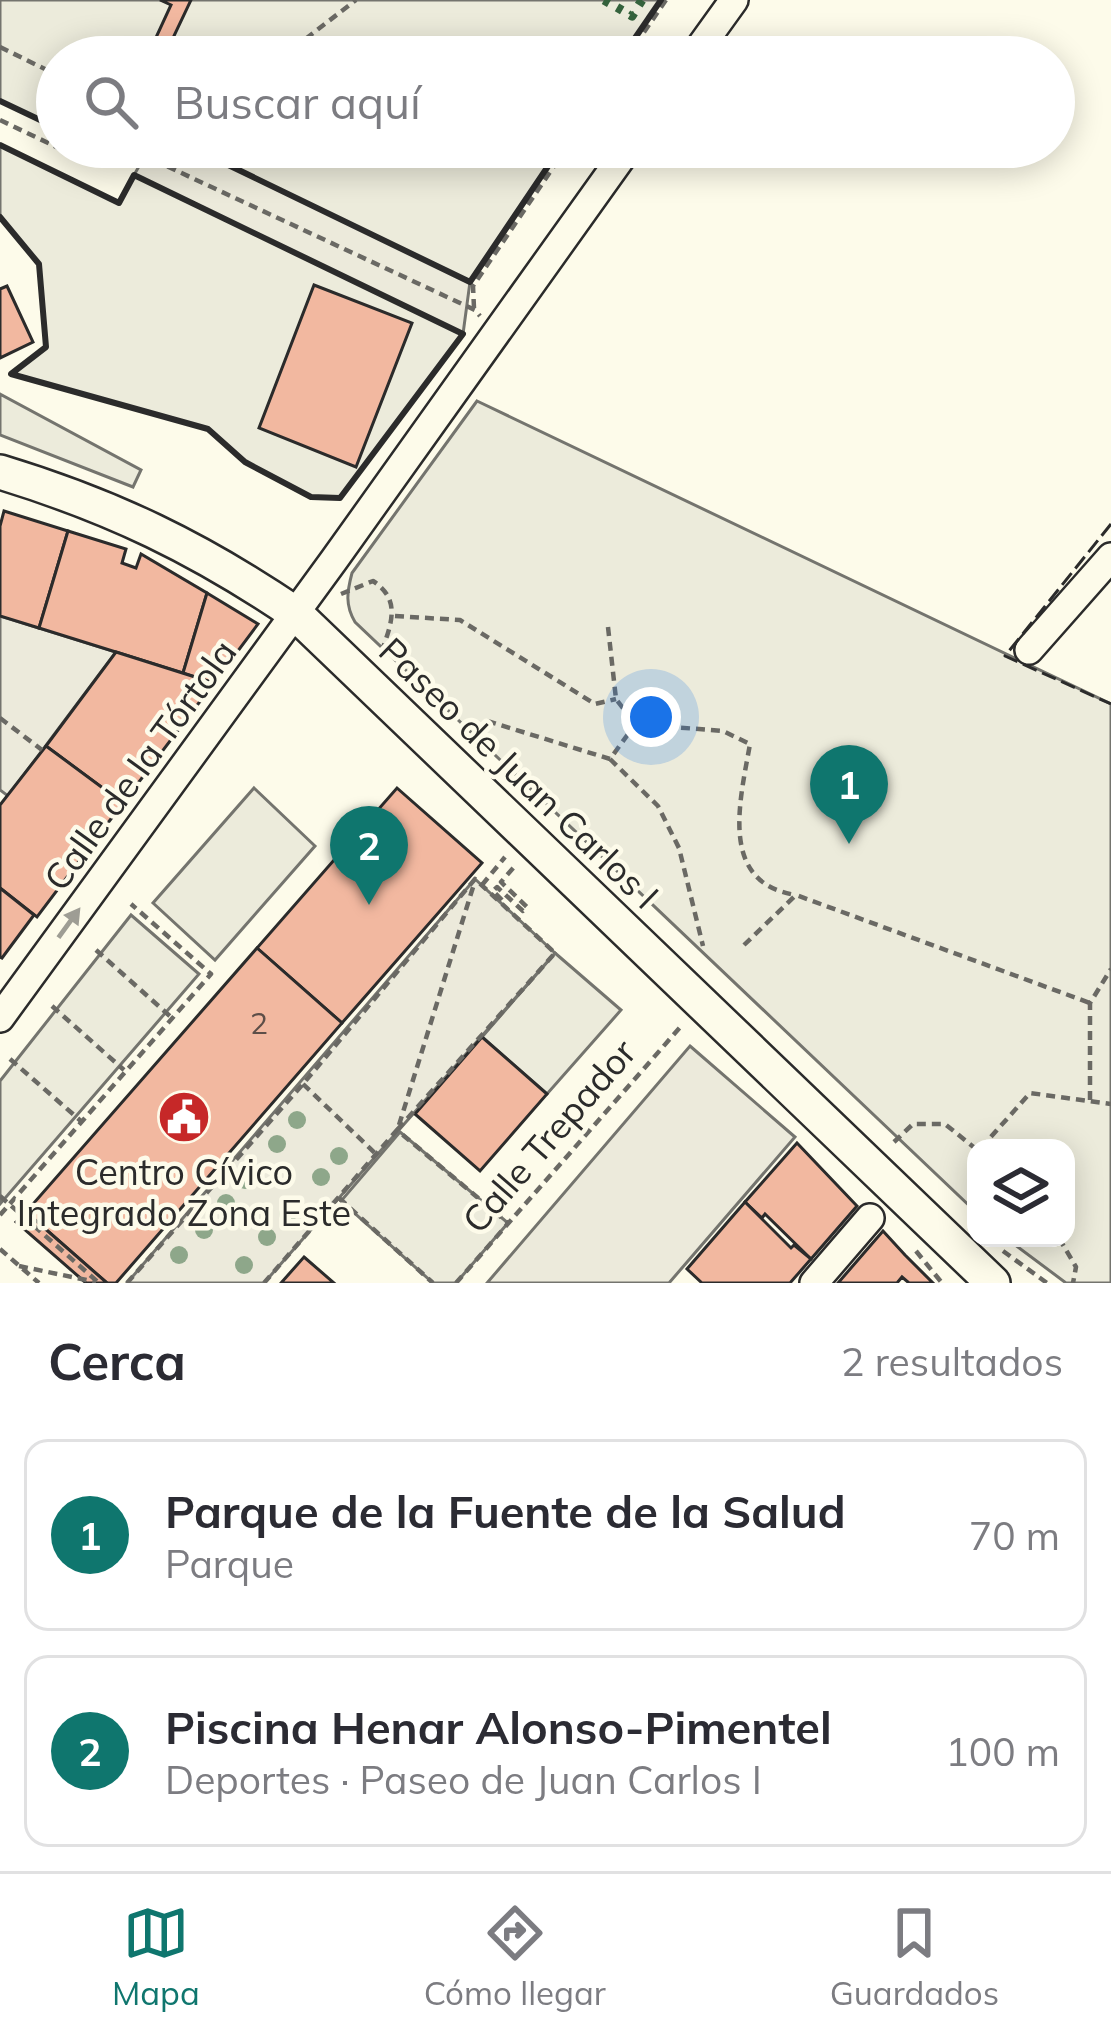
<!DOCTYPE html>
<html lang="es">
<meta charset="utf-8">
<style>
:root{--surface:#fff;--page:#f2f2f3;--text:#2b2b33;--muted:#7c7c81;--line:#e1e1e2;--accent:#0f766e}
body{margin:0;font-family:Mulish,sans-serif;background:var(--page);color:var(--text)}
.controls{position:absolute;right:36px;bottom:36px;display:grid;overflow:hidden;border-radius:24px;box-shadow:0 6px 30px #0003}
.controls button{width:108px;height:108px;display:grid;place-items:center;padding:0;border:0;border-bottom:3px solid var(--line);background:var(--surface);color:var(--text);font:60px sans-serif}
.you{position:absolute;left:651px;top:717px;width:42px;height:42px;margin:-30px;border:9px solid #fff;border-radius:50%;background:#1a73e8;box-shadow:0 0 0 18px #1a73e833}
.badge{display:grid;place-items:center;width:78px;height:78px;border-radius:50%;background:var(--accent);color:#fff;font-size:39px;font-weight:700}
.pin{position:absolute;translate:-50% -99px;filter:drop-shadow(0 3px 6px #0008)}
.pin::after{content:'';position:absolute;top:63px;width:42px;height:36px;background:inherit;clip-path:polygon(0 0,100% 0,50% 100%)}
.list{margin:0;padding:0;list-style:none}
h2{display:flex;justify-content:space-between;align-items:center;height:156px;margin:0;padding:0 48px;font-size:51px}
h2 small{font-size:39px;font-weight:400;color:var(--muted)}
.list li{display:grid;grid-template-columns:78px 1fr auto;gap:36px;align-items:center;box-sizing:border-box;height:192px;margin:0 24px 24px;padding:0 24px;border:3px solid var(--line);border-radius:24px}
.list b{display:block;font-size:45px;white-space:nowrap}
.list p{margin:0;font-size:39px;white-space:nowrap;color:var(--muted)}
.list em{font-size:39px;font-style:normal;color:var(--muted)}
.icon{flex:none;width:66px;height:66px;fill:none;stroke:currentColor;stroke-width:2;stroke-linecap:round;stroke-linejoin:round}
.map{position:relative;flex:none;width:1111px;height:1283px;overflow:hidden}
.search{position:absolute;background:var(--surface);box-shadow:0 6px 30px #0003;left:36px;right:36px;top:36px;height:132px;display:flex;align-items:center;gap:30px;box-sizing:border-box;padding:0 42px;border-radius:66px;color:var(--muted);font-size:45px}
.sheet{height:588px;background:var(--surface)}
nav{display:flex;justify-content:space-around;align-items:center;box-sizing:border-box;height:168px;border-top:3px solid var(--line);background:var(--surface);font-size:33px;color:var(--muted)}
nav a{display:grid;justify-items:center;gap:6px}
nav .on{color:var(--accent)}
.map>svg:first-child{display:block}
.green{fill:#ecebdb;stroke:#74746e;stroke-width:3}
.parking{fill:#eceadb;stroke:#74746e;stroke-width:3}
.building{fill:#f2b8a0;stroke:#2b2b2b;stroke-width:3}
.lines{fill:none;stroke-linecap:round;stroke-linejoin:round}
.minor-casing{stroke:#2b2b2b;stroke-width:32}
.major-casing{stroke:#2b2b2b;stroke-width:38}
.path{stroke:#6a6964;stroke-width:4.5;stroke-dasharray:9 6;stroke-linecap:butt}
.minor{stroke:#fdfbea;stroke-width:27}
.major{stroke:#fdfbea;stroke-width:33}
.hedge{stroke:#34623c;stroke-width:9;stroke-dasharray:6 9;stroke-linecap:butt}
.fence{stroke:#2b2b2b;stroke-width:3;stroke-dasharray:15 6;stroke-linecap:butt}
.wall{stroke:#2b2b2b;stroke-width:6}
.tree{fill:#8ea78a}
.oneway{fill:#9e9d94}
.labels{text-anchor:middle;stroke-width:9;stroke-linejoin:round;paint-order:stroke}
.number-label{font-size:30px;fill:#5d4e48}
.street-label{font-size:36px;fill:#2b2b2b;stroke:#fdfbea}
.poi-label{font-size:36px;fill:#2b2b2b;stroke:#fdfbea}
</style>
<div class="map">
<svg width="1111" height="1283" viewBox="0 0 1111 1283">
<rect width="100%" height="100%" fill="#fdfbea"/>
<!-- green -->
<g class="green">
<path d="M 0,0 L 661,0 L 622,57 L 57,57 L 57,128 L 0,101 Z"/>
<path d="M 0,145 L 118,203 L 134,175 L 463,334 L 340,498 L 311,497 L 245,462 L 207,429 L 11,374 L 46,346 L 39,264 L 0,217 Z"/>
<path d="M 191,147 L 561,147 L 470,282 Z"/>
<path d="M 0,394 L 141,470 L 133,487 L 0,435 Z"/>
<path d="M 477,401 L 1111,704 L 1111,1283 L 1066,1283 L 1006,1238 L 1066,1238 L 1066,1148 L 976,1148 L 976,1212 L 355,622 C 345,605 347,592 352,573 Z"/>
<path d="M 254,788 L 315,846 L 215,960 L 153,903 Z"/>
<path d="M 131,915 L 199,974 L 0,1204 L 0,1081 Z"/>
<path d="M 555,953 L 621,1010 L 547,1094 L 482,1037 Z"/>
<path d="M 400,1132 L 508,1223 L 456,1283 L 433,1283 L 341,1201 Z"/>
</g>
<!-- parking -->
<g class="parking">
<path d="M 150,147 L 191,147 L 470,282 L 463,334 L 134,175 Z"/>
<path d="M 0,616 L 116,652 L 8,796 L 0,790 Z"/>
<path d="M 475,879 L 555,953 L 264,1283 L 127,1283 Z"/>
<path d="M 690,1046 L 795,1137 L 669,1283 L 487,1283 Z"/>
</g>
<!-- building -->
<g class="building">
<path d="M 160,0 L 191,0 L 164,57 L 147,57 L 171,5 Z"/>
<path d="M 314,285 L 412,323 L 356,467 L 259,428 Z"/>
<path d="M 7,286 L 33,342 L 0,358 L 0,289 Z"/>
<path d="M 4,511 L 68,531 L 39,628 L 0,616 L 0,526 Z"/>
<path d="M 68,531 L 126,549 L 122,563 L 136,568 L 141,554 L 207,593 L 183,673 L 39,628 Z"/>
<path d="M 207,593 L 258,624 L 214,683 L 183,673 Z"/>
<path d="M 116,652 L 214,683 L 123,803 L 46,746 Z"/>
<path d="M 46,746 L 123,803 L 37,917 L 0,888 L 0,805 Z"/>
<path d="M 397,788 L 482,863 L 342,1023 L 257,948 Z"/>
<path d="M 0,888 L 34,915 L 2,958 L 0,957 Z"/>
<path d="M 257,948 L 342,1023 L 116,1283 L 107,1283 L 26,1212 Z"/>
<path d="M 482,1037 L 547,1094 L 480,1171 L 415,1114 Z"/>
<path d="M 797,1143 L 857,1206 L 811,1259 L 765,1214 L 762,1218 L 745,1202 Z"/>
<path d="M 745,1202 L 791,1248 L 794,1245 L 811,1259 L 790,1283 L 702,1283 L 687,1269 Z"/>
<path d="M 26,1212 L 107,1283 L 86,1283 L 16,1222 Z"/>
<path d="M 883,1231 L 905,1255 L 933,1283 L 909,1283 L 902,1277 L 897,1283 L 838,1283 Z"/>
<path d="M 304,1257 L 334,1283 L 281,1283 Z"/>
</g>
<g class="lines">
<!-- minor casing -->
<g class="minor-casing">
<g id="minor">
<path d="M 693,57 L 734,0"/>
<path d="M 1029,650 L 1111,557"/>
<path d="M 0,1018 L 334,560 L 629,147"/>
<path d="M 814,1283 L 870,1218"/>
</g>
</g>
<!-- major casing -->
<g class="major-casing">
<path id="major" d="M 0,472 C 112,506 199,548 296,614 L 993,1283"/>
</g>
<!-- path -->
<g class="path">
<path d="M 0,47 L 57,75"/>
<path d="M 282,57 L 356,0"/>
<path d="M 627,57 L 666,0"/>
<path d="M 0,120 L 90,163 L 145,156 L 475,310 L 480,316"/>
<path d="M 474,308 L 473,286 L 567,147"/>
<path d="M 341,594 L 373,581 C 402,600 391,625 381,653"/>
<path d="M 395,616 L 460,620 L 595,704 L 616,699"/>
<path d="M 608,627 L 616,699 L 635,724 L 723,731 L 750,744 C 740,801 718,883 796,895"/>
<path d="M 0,718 L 42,750"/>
<path d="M 478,746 L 484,720 L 610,759 L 634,726"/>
<path d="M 610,759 L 658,806 L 679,848 L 703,946"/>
<path d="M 482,885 L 505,857"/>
<path d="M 502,900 L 493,891 L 497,887 L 523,911 L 527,907 L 501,882 L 515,866"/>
<path d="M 744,945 L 796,895 L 1090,1003"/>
<path d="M 96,950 L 172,1018"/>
<path d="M 52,1006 L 124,1070"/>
<path d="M 10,1059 L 82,1122"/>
<path d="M 303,1084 L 376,1154"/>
<path d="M 1090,1100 L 1090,1003 L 1111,969"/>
<path d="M 399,1125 L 474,884"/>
<path d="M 894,1142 L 913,1124 L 945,1124 L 976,1149"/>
<path d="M 981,1148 L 1030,1093 L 1111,1104"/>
<path d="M 0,1196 L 99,1283"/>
<path d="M 339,1198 L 433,1283"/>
<path d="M 0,1215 L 211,974 L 131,904"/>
<path d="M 1059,1238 L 1076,1267 L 1073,1283"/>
<path d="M 0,1249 L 39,1283"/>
<path d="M 916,1251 L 942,1283"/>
<path d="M 1003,1251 L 1047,1283"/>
<path d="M 19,1266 L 96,1282"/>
<path d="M 127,1283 L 303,1084 L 475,879 L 555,953 L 397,1130"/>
<path d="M 264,1283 L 397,1130 L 508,1223"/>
<path d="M 456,1283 L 683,1024"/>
</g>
<!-- minor -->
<use href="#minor" class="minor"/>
<!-- major -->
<use href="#major" class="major"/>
<!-- hedge -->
<path class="hedge" d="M 604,0 L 632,16 L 642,0"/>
<!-- fence -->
<path class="fence" d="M 1111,524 L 1005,656 L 1111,704"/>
<!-- wall -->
<g class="wall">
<path d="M 622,57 L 661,0"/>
<path d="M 0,101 L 57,128"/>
<path d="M 0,145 L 119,203 L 134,175 L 463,334 L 340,498 L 311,497 L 245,462 L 208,429 L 11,374 L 46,347 L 39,264 L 0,217"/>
<path d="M 191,147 L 470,282 L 561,147"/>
</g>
</g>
<!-- trees -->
<g class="tree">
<circle cx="297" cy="1120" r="9"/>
<circle cx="277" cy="1144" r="9"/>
<circle cx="339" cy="1156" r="9"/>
<circle cx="321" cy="1177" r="9"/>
<circle cx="245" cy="1180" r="9"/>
<circle cx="226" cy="1203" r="9"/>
<circle cx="288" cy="1214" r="9"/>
<circle cx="204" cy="1230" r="9"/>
<circle cx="267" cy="1237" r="9"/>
<circle cx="179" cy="1255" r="9"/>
<circle cx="244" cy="1265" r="9"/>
</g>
<!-- one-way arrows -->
<defs><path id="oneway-solid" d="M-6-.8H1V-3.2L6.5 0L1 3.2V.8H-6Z" transform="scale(3)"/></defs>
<use class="oneway" href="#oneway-solid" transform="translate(69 923) rotate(-54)"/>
<!-- icons -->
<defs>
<g id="civic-disc" transform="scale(2.7)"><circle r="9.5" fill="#c62828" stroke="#fdfbea"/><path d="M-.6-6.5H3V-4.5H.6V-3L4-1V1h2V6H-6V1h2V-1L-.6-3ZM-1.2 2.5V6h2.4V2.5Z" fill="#fff"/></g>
</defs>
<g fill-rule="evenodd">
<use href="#civic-disc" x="184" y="1117"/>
</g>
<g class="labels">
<!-- number labels -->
<g class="number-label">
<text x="259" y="1034">2</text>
</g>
<!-- street labels -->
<g class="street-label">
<text transform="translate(140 765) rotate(-54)" y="13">Calle de la Tórtola</text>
<text transform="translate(519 773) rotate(44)" y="13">Paseo de Juan Carlos I</text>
<text transform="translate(549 1136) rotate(-49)" y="13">Calle Trepador</text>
</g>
<!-- poi labels -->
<g class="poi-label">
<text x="184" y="1185">Centro Cívico<tspan x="184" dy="41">Integrado Zona Este</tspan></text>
</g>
</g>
</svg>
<div class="controls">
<button><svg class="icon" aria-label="layers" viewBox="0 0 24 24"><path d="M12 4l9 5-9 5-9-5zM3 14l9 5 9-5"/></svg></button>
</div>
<div class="you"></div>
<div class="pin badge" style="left:849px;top:844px">1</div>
<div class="pin badge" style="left:369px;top:905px">2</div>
<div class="search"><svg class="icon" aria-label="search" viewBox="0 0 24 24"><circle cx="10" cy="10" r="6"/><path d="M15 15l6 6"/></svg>Buscar aquí</div>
</div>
<section class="sheet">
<h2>Cerca<small>2 resultados</small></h2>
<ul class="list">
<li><span class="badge">1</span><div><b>Parque de la Fuente de la Salud</b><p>Parque</p></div><em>70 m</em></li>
<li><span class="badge">2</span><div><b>Piscina Henar Alonso-Pimentel</b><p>Deportes · Paseo de Juan Carlos I</p></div><em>100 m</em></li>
</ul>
</section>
<nav>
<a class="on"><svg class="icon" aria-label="map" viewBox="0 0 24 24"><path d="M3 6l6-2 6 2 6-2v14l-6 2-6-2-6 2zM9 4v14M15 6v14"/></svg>Mapa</a>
<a><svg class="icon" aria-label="directions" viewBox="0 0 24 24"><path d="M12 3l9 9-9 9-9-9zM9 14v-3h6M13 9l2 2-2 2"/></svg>Cómo llegar</a>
<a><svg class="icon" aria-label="saved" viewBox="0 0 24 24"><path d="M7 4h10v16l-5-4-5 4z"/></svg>Guardados</a>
</nav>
